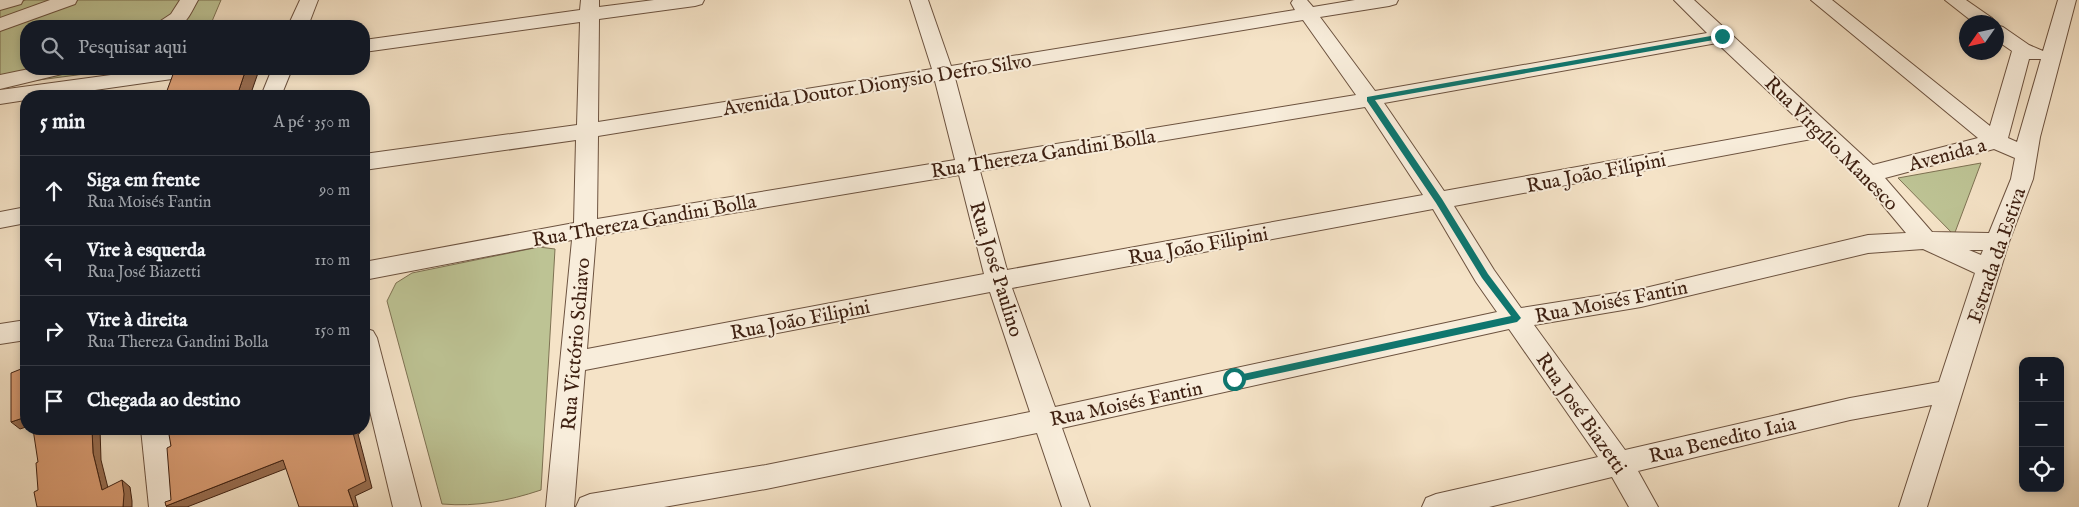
<!DOCTYPE html>
<html lang="pt">
<meta charset="utf-8">
<style>
:root{--surface:#171b24;--page:#242831;--text:#f1f3f6;--muted:#9ea1a6;--line:#363941}
body{margin:0;font-family:"IM FELL English",serif;background:var(--page);color:var(--text)}
.controls{position:absolute;right:15px;bottom:15px;display:grid;overflow:hidden;border-radius:10px;box-shadow:0 2px 8px #0003}
.controls button{width:45px;height:45px;display:grid;place-items:center;padding:0;border:0;border-bottom:1px solid var(--line);background:var(--surface);color:var(--text);font:25px sans-serif}
.compass{position:absolute;left:1959px;top:15px;width:45px;height:45px;border-radius:50%;background:var(--surface);box-shadow:0 2px 8px #0003;rotate:236deg}
.stop{position:absolute;width:15px;height:15px;margin:-11px;border:4px solid #0f766e;border-radius:50%;background:#fff}
.stop.end{background:#0f766e;border-color:#fff;box-shadow:0 1px 5px #0008}
.list{margin:0;padding:0;list-style:none}
h2{display:flex;justify-content:space-between;align-items:center;height:65px;margin:0;padding:0 20px;font-size:21px}
h2 small{font-size:16px;font-weight:400;color:var(--muted)}
.list li{display:grid;grid-template-columns:32px 1fr auto;gap:15px;align-items:center;box-sizing:border-box;height:70px;padding:0 20px;border-top:1px solid var(--line)}
.list b{display:block;font-size:19px;white-space:nowrap}
.list p{margin:0;font-size:16px;white-space:nowrap;color:var(--muted)}
.list em{font-size:16px;font-style:normal;color:var(--muted)}
.icon{flex:none;width:28px;height:28px;fill:none;stroke:currentColor;stroke-width:2;stroke-linecap:round;stroke-linejoin:round}
.map{position:relative;flex:none;width:2079px;height:507px;overflow:hidden}
.search{position:absolute;background:var(--surface);box-shadow:0 2px 8px #0003;left:20px;top:20px;width:350px;height:55px;display:flex;align-items:center;gap:12px;box-sizing:border-box;padding:0 18px;border-radius:20px;color:var(--muted);font-size:19px}
.panel{position:absolute;background:var(--surface);box-shadow:0 2px 8px #0003;left:20px;top:90px;width:350px;height:345px;border-radius:20px}
.map>svg:first-child{display:block}
.green{fill:#bdc394;stroke:#7e7253}
.lines{fill:none;stroke-linecap:round;stroke-linejoin:round}
.minor-casing{stroke:#6c523f;stroke-width:2}
.minor{fill:#f8eddb;fill-rule:evenodd}
.shaded-wall{fill:#996e51;stroke:#3f2112}
.building{fill:#da9d74;stroke:#3f2112}
.route{fill:#0f766e}
.labels{text-anchor:middle;stroke-width:4;stroke-linejoin:round;paint-order:stroke}
.street-label{font-size:20px;fill:#3f2112;stroke:#f8eddb}
</style>
<div class="map">
<svg width="2079" height="507" viewBox="0 0 2079 507">
<rect width="100%" height="100%" fill="#f5e3c7"/>
<filter id="stains"><feTurbulence type="fractalNoise" baseFrequency=".004" numOctaves="4"/><feColorMatrix values="0 0 0 0 .2 0 0 0 0 .09 0 0 0 0 .02 0 0 0 .5 -.17"/></filter>
<radialGradient id="worn" r=".72"><stop offset=".6" stop-color="#630" stop-opacity="0"/><stop offset="1" stop-color="#630" stop-opacity=".3"/></radialGradient>
<!-- green -->
<g class="green">
<path d="M 26,0 L 221,0 L 210,26 L 26,26 L 26,69 L 123,69 L 0,85 L 0,8 Z"/>
<path d="M 1981,163 L 1954,235 L 1898,178 Z"/>
<path d="M 539,247 L 555,249 L 541,490 C 508,501 477,507 442,504 L 387,301 L 396,283 L 412,273 Z"/>
</g>
<g class="lines">
<!-- minor casing -->
<g class="minor-casing">
<g id="minor">
<path d="M 0,0 L 23,0 L 21,4 L 0,10 Z"/>
<path d="M 50,0 L 77,0 L 75,4 L 0,31 L 0,18 Z"/>
<path d="M 180,0 L 198,0 C 184,26 186,26 156,26 L 159,22 L 171,14 Z"/>
<path d="M 300,0 L 318,0 L 308,26 L 288,26 Z"/>
<path d="M 581,0 L 599,0 L 599,7 L 654,0 L 704,0 L 702,4 L 695,6 L 599,19 L 598,122 L 932,69 L 910,0 L 928,0 L 951,66 L 1295,10 L 1291,3 L 1293,0 L 1307,0 L 1313,7 L 1355,0 L 1398,0 L 1396,4 L 1389,6 L 1320,17 L 1375,91 L 1707,33 L 1674,0 L 1694,0 L 1873,165 L 1978,138 L 1811,0 L 1832,0 L 1990,126 L 2012,51 L 1996,40 L 1996,25 L 2003,27 L 2029,45 L 2043,51 L 2058,0 L 2076,0 L 2040,137 L 2033,179 L 2009,242 L 1927,507 L 1899,507 L 1932,405 L 1850,420 L 1638,471 L 1658,507 L 1629,507 L 1612,477 L 1489,507 L 1422,507 L 1426,498 L 1436,494 L 1598,457 L 1509,329 L 1062,428 L 1090,507 L 1062,507 L 1037,433 L 766,489 L 664,507 L 576,507 L 580,498 L 590,494 L 766,465 L 1030,412 L 990,292 L 585,370 L 574,507 L 546,507 L 572,240 L 364,280 L 364,262 L 574,223 L 576,140 L 364,170 L 364,154 L 577,125 L 580,22 L 364,52 L 364,40 L 580,10 ZM 1303,20 L 1356,95 L 976,157 L 955,78 ZM 1717,43 L 1805,126 L 1444,191 L 1384,103 ZM 2029,59 L 2041,59 L 2017,142 L 2008,138 ZM 935,81 L 955,160 L 597,219 L 598,136 ZM 1365,107 L 1423,195 L 1007,270 L 980,171 ZM 1817,138 L 1861,179 L 1906,233 L 1868,235 L 1641,289 L 1521,308 L 1494,270 L 1454,206 ZM 1994,149 L 2015,158 L 2011,179 L 1989,233 L 1932,232 L 1885,178 ZM 959,175 L 984,274 L 587,349 L 596,236 ZM 1433,209 L 1476,282 L 1497,312 L 1055,407 L 1012,288 ZM 1923,249 L 1975,273 L 1939,382 L 1850,398 L 1625,450 L 1534,325 L 1641,307 L 1868,253 ZM 1969,250 L 1983,250 L 1981,255 Z"/>
<path d="M 1945,0 L 1966,0 L 1992,18 L 1995,22 L 1973,22 Z"/>
<path d="M 29,69 L 65,69 L 62,74 L 0,89 L 0,75 Z"/>
<path d="M 155,69 L 210,69 L 207,74 L 53,96 L 26,96 L 26,100 L 0,104 L 0,90 Z"/>
<path d="M 272,69 L 292,69 L 281,96 L 261,96 Z"/>
<path d="M 26,207 L 26,223 L 0,228 L 0,212 Z"/>
<path d="M 26,320 L 26,340 L 0,344 L 0,324 Z"/>
<path d="M 364,328 L 373,331 L 377,338 L 421,507 L 393,507 L 364,386 Z"/>
<path d="M 141,429 L 169,429 L 177,507 L 149,507 Z"/>
</g>
</g>
<!-- minor -->
<use href="#minor" class="minor"/>
</g>
<!-- shaded-wall -->
<g class="shaded-wall">
<path d="M 246,69 L 255,69 L 258,73 L 250,96 L 237,96 Z"/>
<path d="M 26,417 L 26,427 L 20,429 L 11,422 Z"/>
<path d="M 92,429 L 100,429 L 101,460 L 110,496 L 102,490 L 93,453 Z"/>
<path d="M 352,429 L 359,429 L 360,433 L 358,434 L 372,488 L 355,496 L 358,507 L 354,507 L 348,490 Z"/>
<path d="M 283,460 L 290,467 L 187,507 L 167,507 L 166,506 Z"/>
<path d="M 122,480 L 130,487 L 132,501 L 132,507 L 123,507 Z"/>
</g>
<!-- building -->
<g class="building">
<path d="M 175,69 L 246,69 L 237,96 L 165,96 Z"/>
<path d="M 26,367 L 26,417 L 11,422 L 11,373 Z"/>
<path d="M 33,429 L 92,429 L 93,453 L 102,490 L 122,480 L 124,494 L 123,507 L 37,507 L 34,492 L 38,490 L 36,463 L 38,462 Z"/>
<path d="M 168,429 L 352,429 L 366,481 L 348,490 L 354,507 L 299,507 L 283,460 L 166,506 L 165,502 L 171,500 L 167,448 L 171,446 Z"/>
</g>
<!-- route -->
<path class="route" d="M 1722,34 L 1726,36 L 1725,38 L 1375,100 L 1442,199 L 1488,274 L 1521,318 L 1517,322 L 1234,383 L 1231,382 L 1229,379 L 1234,376 L 1511,316 L 1482,278 L 1436,203 L 1367,101 L 1367,97 Z"/>
<g class="labels">
<!-- street labels -->
<g class="street-label">
<text transform="translate(877 84) rotate(-9)" y="7">Avenida Doutor Dionysio Defro Silvo</text>
<text transform="translate(1832 143) rotate(45)" y="7">Rua Virgílio Manesco</text>
<text transform="translate(1043 153) rotate(-9)" y="7">Rua Thereza Gandini Bolla</text>
<text transform="translate(1947 154) rotate(-15)" y="7">Avenida a</text>
<text transform="translate(1596 172) rotate(-11)" y="7">Rua João Filipini</text>
<text transform="translate(644 220) rotate(-10)" y="7">Rua Thereza Gandini Bolla</text>
<text transform="translate(1198 245) rotate(-10)" y="7">Rua João Filipini</text>
<text transform="translate(1996 255) rotate(-71)" y="7">Estrada da Estiva</text>
<text transform="translate(997 269) rotate(73)" y="7">Rua José Paulino</text>
<text transform="translate(1611 301) rotate(-11)" y="7">Rua Moisés Fantin</text>
<text transform="translate(800 319) rotate(-11)" y="7">Rua João Filipini</text>
<text transform="translate(575 344) rotate(-85)" y="7">Rua Victório Schiavo</text>
<text transform="translate(1126 403) rotate(-12)" y="7">Rua Moisés Fantin</text>
<text transform="translate(1582 413) rotate(55)" y="7">Rua José Biazetti</text>
<text transform="translate(1722 439) rotate(-13)" y="7">Rua Benedito Iaia</text>
</g>
</g>
<rect width="100%" height="100%" filter="url(#stains)"/>
<rect width="100%" height="100%" fill="url(#worn)"/>
</svg>
<div class="controls">
<button>+</button>
<button>−</button>
<button><svg class="icon" aria-label="locate" viewBox="0 0 24 24"><circle cx="12" cy="12" r="6"/><path d="M12 2v4M12 18v4M2 12h4M18 12h4"/></svg></button>
</div>
<svg class="compass" viewBox="-18 -18 36 36"><path d="M0-13l5 13h-10z" fill="#e53935"/><path d="M0 13l5-13h-10z" fill="#9ea1a6"/></svg>
<div class="stop" style="left:1234px;top:379px"></div>
<div class="stop end" style="left:1722px;top:36px"></div>
<div class="search"><svg class="icon" aria-label="search" viewBox="0 0 24 24"><circle cx="10" cy="10" r="6"/><path d="M15 15l6 6"/></svg>Pesquisar aqui</div>
<section class="panel">
<h2>5 min<small>A pé · 350 m</small></h2>
<ul class="list">
<li><svg class="icon" aria-label="ahead" viewBox="0 0 24 24"><path d="M12 20V5M6 11l6-6 6 6"/></svg><div><b>Siga em frente</b><p>Rua Moisés Fantin</p></div><em>90 m</em></li>
<li><svg class="icon" aria-label="left" viewBox="0 0 24 24"><path d="M17 20v-9H6M10 6l-5 5 5 5"/></svg><div><b>Vire à esquerda</b><p>Rua José Biazetti</p></div><em>110 m</em></li>
<li><svg class="icon" aria-label="right" viewBox="0 0 24 24"><path d="M7 20v-9h11M14 6l5 5-5 5"/></svg><div><b>Vire à direita</b><p>Rua Thereza Gandini Bolla</p></div><em>150 m</em></li>
<li><svg class="icon" aria-label="arrive" viewBox="0 0 24 24"><path d="M6 21V4h12l-3 4 3 4H6"/></svg><div><b>Chegada ao destino</b></div></li>
</ul>
</section>
</div>
